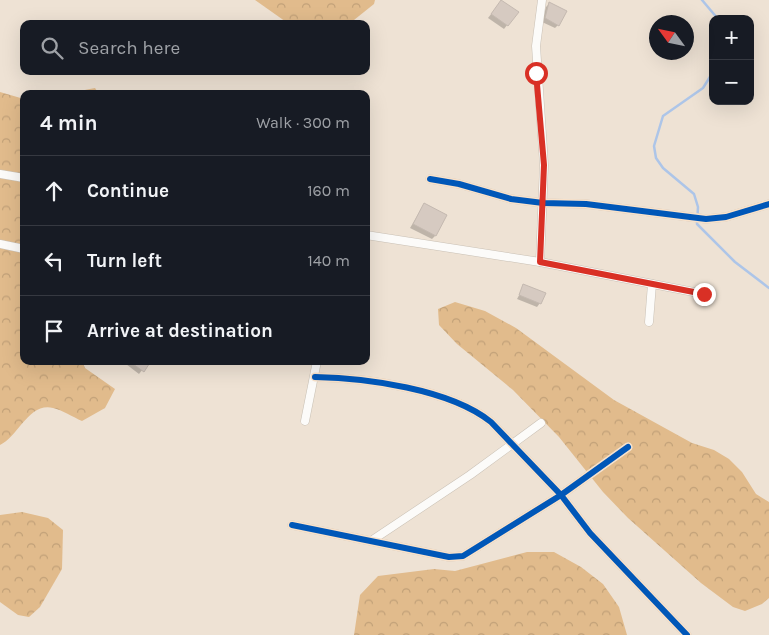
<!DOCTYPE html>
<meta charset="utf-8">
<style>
:root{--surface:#171b24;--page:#242831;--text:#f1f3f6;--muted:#9ea1a6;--line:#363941}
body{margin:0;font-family:Karla,sans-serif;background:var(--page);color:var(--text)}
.controls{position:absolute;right:15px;top:15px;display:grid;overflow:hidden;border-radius:10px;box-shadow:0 5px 20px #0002}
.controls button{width:45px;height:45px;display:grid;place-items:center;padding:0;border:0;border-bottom:1px solid var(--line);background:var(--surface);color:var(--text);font:25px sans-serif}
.compass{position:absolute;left:649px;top:15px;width:45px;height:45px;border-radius:50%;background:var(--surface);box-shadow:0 5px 20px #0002;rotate:303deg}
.stop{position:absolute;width:15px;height:15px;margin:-11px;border:4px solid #d93025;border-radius:50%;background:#fff}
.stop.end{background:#d93025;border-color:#fff;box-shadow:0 1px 5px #0008}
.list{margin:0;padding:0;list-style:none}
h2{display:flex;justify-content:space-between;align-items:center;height:65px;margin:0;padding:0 20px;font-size:21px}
h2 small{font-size:16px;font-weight:400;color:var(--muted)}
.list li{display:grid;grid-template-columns:32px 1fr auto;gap:15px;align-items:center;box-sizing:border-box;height:70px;padding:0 20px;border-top:1px solid var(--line)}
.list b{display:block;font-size:19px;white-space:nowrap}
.list em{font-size:16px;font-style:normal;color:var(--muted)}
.icon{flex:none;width:28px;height:28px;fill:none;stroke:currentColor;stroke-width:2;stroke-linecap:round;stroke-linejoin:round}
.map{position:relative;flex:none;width:769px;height:635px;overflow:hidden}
.search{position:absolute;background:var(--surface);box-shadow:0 5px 20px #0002;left:20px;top:20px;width:350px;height:55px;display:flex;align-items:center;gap:12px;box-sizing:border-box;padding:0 18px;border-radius:10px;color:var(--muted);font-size:19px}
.panel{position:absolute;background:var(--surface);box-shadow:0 5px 20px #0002;left:20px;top:90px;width:350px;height:275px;border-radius:10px}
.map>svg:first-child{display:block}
.forest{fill:url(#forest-crowns)}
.shadow{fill:#0003}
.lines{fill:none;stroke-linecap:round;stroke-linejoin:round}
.stream{stroke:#adc5e8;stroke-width:2.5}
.building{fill:#d6cac1;stroke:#c4b9b0}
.minor-casing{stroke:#c9c0b5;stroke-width:9}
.minor{stroke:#fcfbf9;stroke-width:8}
.cycleway-casing{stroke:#f9e2ca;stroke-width:9}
.cycleway{stroke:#0057b8;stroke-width:6}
.route{stroke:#d93025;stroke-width:6}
</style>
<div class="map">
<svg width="769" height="635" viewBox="0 0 769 635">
<defs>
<pattern id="forest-crowns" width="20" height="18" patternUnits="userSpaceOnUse" patternTransform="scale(1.25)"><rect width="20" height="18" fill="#e1bb8c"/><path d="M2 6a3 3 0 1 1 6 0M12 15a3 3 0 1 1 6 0" fill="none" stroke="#c1a078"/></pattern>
</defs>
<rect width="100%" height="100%" fill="#eee2d4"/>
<!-- forest -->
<g class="forest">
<path d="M 255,0 L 375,0 L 374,4 L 349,24 L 289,24 Z"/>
<path d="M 95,88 L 99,94 L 64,94 Z"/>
<path d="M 0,92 L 24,99 L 24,361 L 82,361 L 85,368 L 115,389 L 105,408 L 82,421 C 73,417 62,410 53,408 C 29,402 18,437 0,445 Z"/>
<path d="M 455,302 L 485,311 L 516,328 L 614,400 L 692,443 L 714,450 L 729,459 L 742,472 L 756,494 L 769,502 L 769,598 L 762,604 L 745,611 L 733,607 L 701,583 L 628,518 L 603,492 L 559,437 L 513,390 L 457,344 L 439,325 L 438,309 Z"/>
<path d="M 22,512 L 48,518 L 63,530 L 62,569 L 40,607 L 29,617 L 18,615 L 0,602 L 0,515 Z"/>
<path d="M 527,552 L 554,552 L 581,567 L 603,584 L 619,607 L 627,635 L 354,635 L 360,595 L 378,576 L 434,569 L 455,571 Z"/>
</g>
<!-- shadow -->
<g class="shadow">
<path d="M 549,4 L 558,25 L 555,28 L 542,22 L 546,7 Z"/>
<path d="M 498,5 L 517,12 L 504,29 L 488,18 Z"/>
<path d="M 424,205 L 435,236 L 432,239 L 410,228 Z"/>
<path d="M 524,286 L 540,303 L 537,307 L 517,299 Z"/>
<path d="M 122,361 L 149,361 L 139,374 Z"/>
</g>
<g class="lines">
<!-- stream -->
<g class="stream">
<path d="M 702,0 L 718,19"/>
<path d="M 713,72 L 703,88 L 663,116 L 654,146 L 656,158 L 663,168 L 694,194 L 698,207 L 697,224 L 735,262 L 769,288"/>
</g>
</g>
<!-- building -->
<g class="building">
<path d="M 501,0 L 519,12 L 508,26 L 491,14 Z"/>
<path d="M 549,2 L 567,11 L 559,26 L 545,18 Z"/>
<path d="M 424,203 L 447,215 L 436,236 L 413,224 Z"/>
<path d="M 523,284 L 546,293 L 541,304 L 519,295 Z"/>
<path d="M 129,361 L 151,361 L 144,372 Z"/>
</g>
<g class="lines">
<!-- minor casing -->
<g class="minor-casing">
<g id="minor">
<path d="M 0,174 L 24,178"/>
<path d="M 430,179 L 459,184 L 511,199 L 543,203 L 586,204 L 706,219 L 726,217 L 769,204"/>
<path d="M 366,235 L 540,262 L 704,294"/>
<path d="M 0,244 L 24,249"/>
<path d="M 540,262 L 544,165 L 536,46 L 542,0"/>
<path d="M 649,322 L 652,284"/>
<path d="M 315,377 C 366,378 450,389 491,422 L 561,495 L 590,533 L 687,635"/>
<path d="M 305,421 L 317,361"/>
<path d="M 292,525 L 449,557 L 463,556 L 561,495 L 628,447"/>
<path d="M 371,541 L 470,475 L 541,423"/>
</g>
</g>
<!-- minor -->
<use href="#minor" class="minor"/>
<!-- cycleway casing -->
<g class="cycleway-casing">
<g id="cycleway">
<path d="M 430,179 L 459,184 L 511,199 L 543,203 L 586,204 L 706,219 L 726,217 L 769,204"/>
<path d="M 315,377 C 366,378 450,389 491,422 L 561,495 L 590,533 L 687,635"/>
<path d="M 292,525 L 449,557 L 463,556 L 561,495 L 628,447"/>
</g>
</g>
<!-- cycleway -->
<use href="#cycleway" class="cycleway"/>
</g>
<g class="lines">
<!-- route -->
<path class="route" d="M 536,73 L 544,165 L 540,262 L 704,294"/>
</g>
</svg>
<div class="controls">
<button>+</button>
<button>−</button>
</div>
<svg class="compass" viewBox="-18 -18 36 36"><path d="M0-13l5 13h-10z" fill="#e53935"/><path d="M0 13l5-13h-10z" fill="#9ea1a6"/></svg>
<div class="stop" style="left:536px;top:73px"></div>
<div class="stop end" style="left:704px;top:294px"></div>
<div class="search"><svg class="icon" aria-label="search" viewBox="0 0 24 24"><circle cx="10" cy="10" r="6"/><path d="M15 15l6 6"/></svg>Search here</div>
<section class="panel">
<h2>4 min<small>Walk · 300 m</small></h2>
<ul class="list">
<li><svg class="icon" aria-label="ahead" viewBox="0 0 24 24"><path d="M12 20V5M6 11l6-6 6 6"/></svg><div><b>Continue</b></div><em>160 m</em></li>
<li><svg class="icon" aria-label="left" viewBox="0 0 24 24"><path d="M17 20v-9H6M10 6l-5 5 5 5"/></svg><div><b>Turn left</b></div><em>140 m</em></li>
<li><svg class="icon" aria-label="arrive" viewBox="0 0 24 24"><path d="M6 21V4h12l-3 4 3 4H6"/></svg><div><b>Arrive at destination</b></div></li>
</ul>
</section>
</div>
